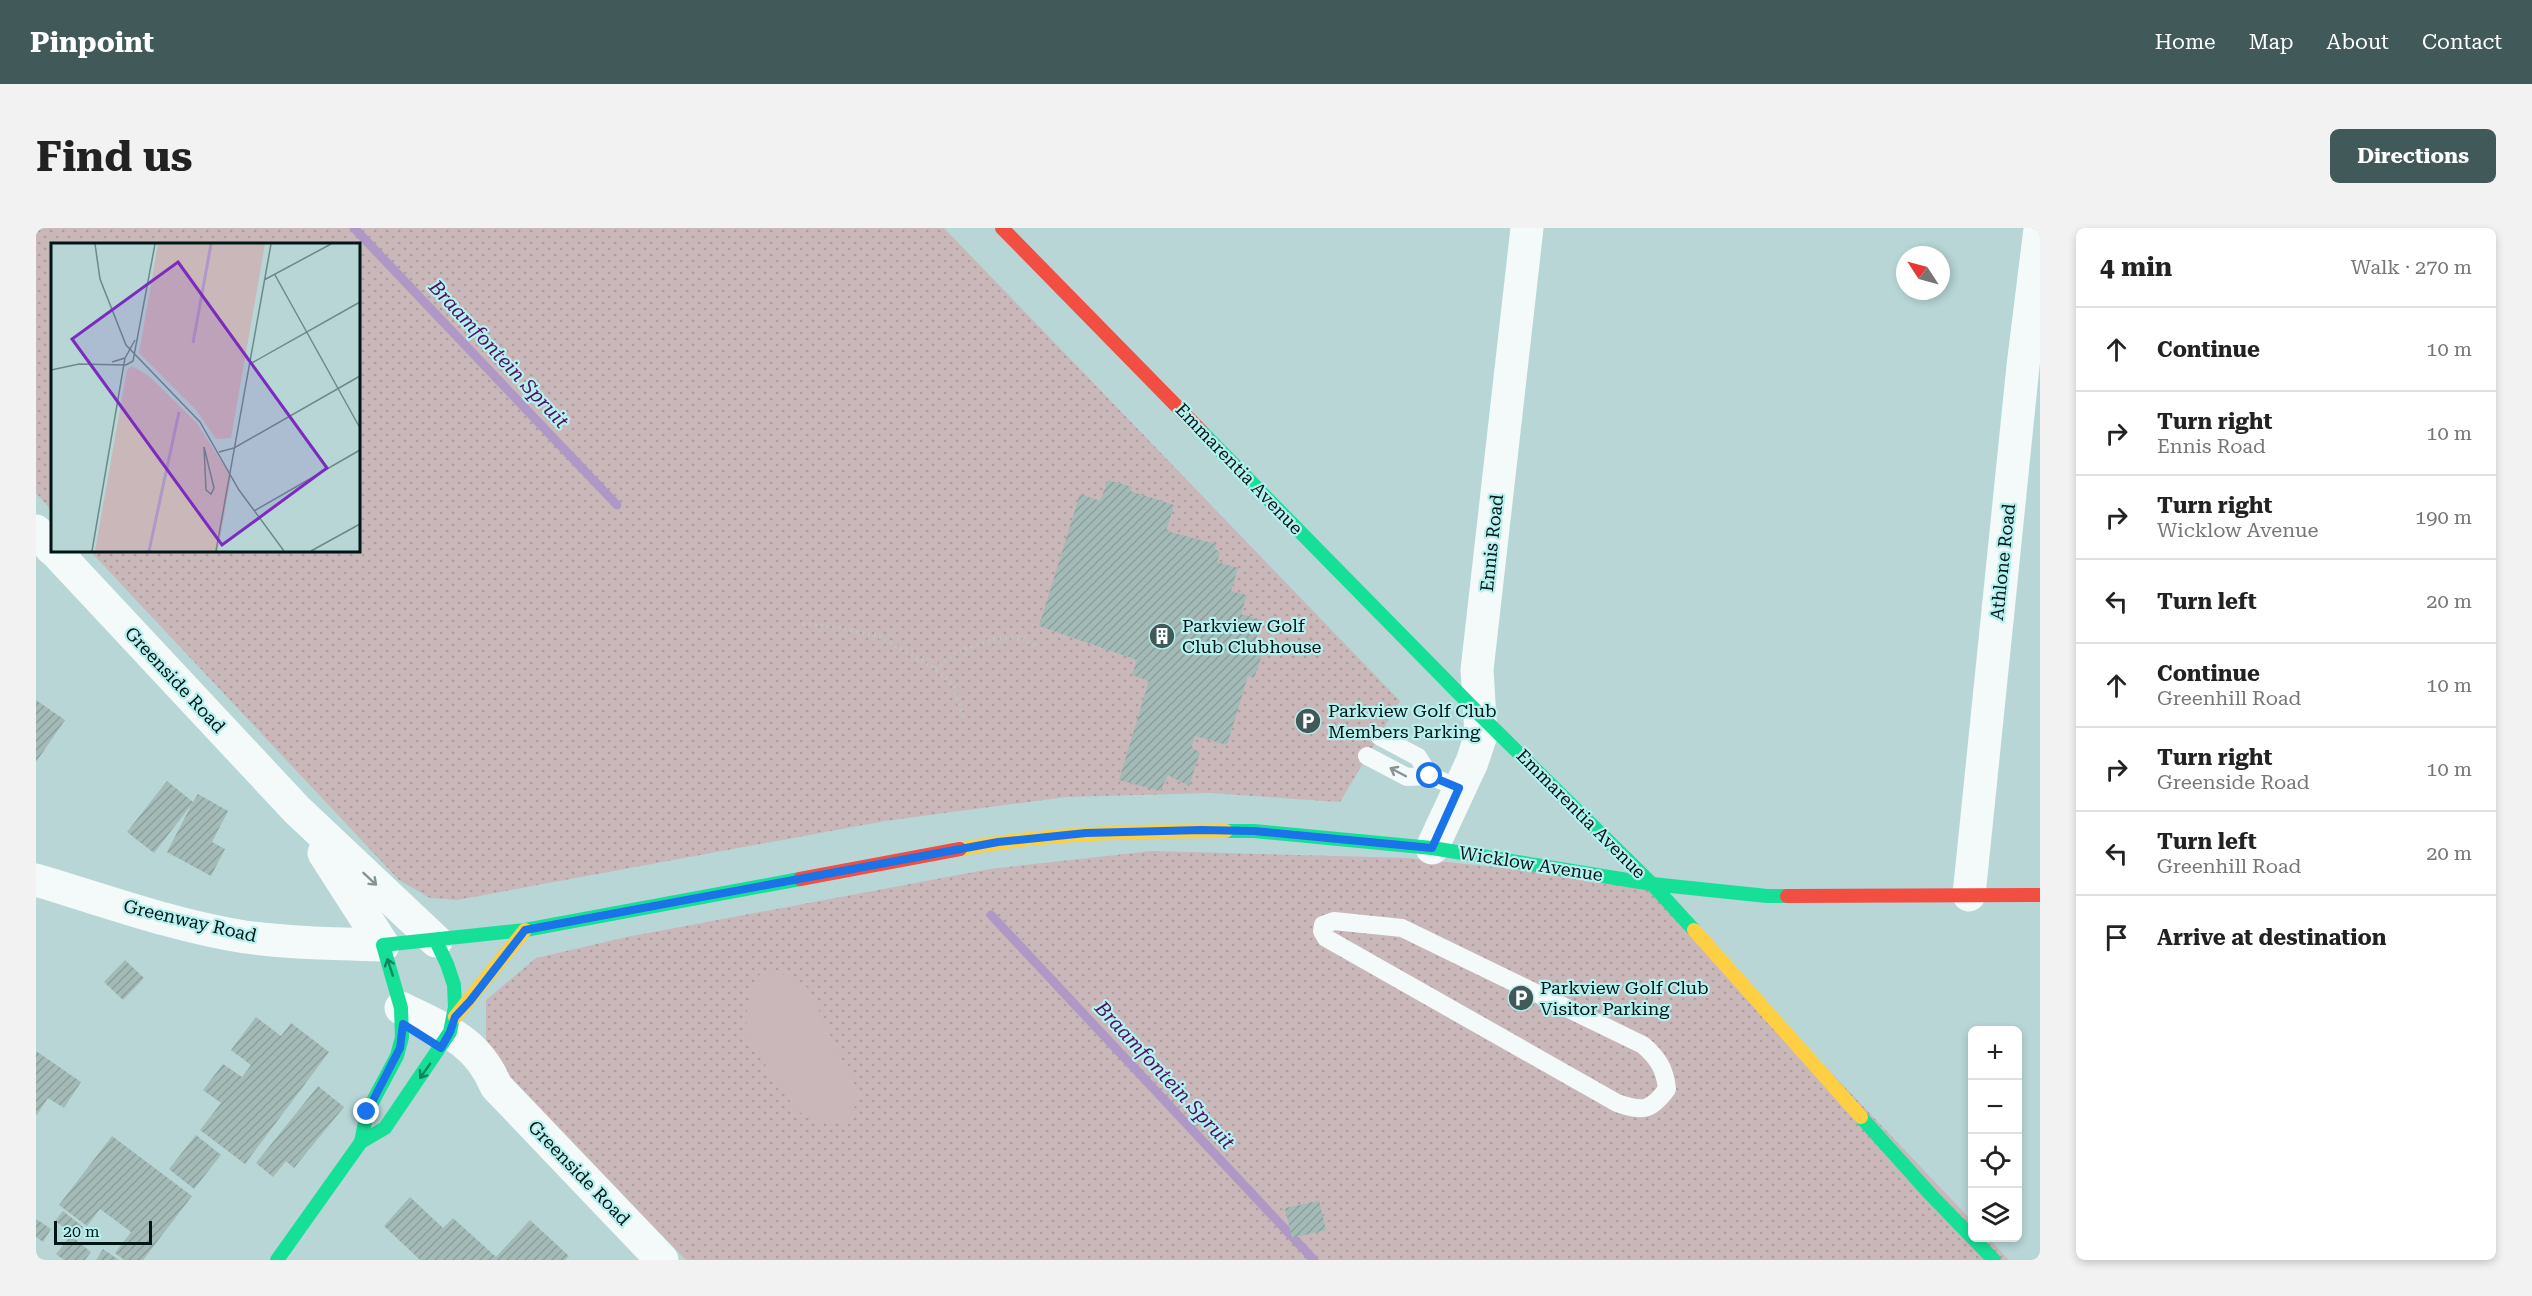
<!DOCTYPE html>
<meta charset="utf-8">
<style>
:root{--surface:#fff;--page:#f2f2f2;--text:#222;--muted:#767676;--line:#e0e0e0;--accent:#415959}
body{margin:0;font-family:"Roboto Serif",serif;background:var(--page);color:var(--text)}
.controls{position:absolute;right:18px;bottom:18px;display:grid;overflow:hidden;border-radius:9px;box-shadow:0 3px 9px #0003}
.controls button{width:54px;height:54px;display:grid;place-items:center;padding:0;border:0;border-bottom:2px solid var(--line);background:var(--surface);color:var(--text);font:30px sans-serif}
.compass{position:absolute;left:1860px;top:18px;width:54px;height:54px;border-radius:50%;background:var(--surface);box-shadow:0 3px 9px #0003;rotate:306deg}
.scale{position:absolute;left:18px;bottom:15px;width:98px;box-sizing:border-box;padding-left:6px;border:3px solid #011616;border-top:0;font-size:16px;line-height:21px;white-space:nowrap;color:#011616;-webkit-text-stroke:4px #b7f1ef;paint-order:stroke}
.stop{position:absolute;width:18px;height:18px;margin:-14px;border:4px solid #1a73e8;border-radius:50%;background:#fff}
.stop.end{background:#1a73e8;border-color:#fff;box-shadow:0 2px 6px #0008}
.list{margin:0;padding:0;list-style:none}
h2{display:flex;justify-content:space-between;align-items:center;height:78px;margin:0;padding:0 24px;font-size:26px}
h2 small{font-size:20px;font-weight:400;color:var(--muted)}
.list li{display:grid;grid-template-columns:39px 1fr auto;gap:18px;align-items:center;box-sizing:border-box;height:84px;padding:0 24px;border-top:2px solid var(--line)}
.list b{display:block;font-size:22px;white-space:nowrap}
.list p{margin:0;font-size:20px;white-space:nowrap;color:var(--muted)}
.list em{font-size:20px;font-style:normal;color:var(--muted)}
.icon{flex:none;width:33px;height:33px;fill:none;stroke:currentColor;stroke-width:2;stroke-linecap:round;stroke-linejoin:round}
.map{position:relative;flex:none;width:2004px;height:1032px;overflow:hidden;border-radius:9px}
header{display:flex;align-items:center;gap:36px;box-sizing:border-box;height:84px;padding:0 30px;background:var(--accent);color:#fff}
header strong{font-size:28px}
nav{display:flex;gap:33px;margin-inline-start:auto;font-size:21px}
.intro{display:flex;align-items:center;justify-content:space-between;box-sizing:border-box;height:144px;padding:0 36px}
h1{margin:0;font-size:42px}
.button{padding:15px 27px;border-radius:9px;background:var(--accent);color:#fff;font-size:21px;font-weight:700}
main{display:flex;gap:36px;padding:0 36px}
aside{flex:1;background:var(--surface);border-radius:9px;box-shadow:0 3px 9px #0003}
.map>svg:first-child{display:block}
.grass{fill:url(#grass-dots)}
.pitch{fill:#cab7b9}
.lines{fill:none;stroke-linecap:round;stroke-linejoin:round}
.stream{stroke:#af98c6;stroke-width:9}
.building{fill:url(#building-hatch)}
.path{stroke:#bec7c7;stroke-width:4;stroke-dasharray:1.5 4.5;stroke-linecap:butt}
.lane{stroke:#f4f9f9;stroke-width:18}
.street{stroke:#f4f9f9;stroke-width:33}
.fast{stroke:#16e098;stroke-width:14}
.slow{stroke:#ffcf43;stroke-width:14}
.jam{stroke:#f24e42;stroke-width:14}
.oneway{stroke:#879393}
.oneway2{stroke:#0d855e}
.route{stroke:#1a73e8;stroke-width:8}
.labels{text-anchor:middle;stroke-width:4.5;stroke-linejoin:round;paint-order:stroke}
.street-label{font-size:18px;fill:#011616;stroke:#b7f1ef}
.poi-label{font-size:18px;fill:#011616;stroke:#b7f1ef;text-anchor:start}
.water-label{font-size:20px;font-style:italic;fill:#4e1265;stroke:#b7f1ef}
.inset-river{fill:none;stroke:#af98c6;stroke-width:3}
.inset-road{fill:none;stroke:#6e8989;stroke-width:1.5}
.view{fill:#7b2cbf;fill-opacity:0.15;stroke:#7b2cbf;stroke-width:3}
.inset-edge{fill:none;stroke:#011616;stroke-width:3}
</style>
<header>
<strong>Pinpoint</strong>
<nav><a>Home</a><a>Map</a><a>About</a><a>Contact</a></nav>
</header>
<div class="intro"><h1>Find us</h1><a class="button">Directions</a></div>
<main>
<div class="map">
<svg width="2004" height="1032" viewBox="0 0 2004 1032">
<defs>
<pattern id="grass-dots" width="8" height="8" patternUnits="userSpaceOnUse" patternTransform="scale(1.5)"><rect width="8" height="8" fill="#cab7b9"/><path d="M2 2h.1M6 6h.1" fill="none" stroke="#ac9d9e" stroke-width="1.8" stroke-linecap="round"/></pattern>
<pattern id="building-hatch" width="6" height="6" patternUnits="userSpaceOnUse" patternTransform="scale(1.5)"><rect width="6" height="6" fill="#a3bab7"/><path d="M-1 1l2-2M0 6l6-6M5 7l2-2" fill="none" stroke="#8b9f9d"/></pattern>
</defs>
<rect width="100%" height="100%" fill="#b7d6d5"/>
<!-- grass -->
<g class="grass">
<path d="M 0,0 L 908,0 L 1364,473 L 1304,574 L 1174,565 L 1030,569 L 849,593 L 421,672 L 394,670 L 363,652 L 54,323 L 322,322 L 322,16 L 16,16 L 16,283 L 0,265 Z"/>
<path d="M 1116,623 L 1373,630 L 1616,656 L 1973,1032 L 650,1032 L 450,825 L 450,772 L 500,730 L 591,709 L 954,641 Z"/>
</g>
<!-- pitch -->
<path class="pitch" d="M 742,745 L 757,749 L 773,761 L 802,824 L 817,850 L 822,874 L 809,893 L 780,895 L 759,881 L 710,808 L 711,778 L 723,747 Z"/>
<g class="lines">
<!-- stream -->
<g class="stream">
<path d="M 318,0 L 581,277"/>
<path d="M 955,687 L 1278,1032"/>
</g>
</g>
<!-- building -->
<g class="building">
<path d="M 1072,252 L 1096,259 L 1094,263 L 1138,277 L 1130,303 L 1180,316 L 1179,321 L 1184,324 L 1181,334 L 1202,340 L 1195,363 L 1211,367 L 1205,386 L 1226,392 L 1218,417 L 1228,421 L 1218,450 L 1212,448 L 1191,517 L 1159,508 L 1155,520 L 1164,524 L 1153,558 L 1132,547 L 1124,563 L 1083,552 L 1113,453 L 1096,447 L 1101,432 L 1003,398 L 1044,266 L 1064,273 Z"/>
<path d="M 0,472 L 29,492 L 0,534 Z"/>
<path d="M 131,553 L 157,574 L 162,566 L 192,583 L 176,614 L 189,621 L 175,648 L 131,624 L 156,576 L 118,625 L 91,604 Z"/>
<path d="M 89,732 L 108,750 L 87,772 L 68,754 Z"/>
<path d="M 220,789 L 245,808 L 255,795 L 293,824 L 209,936 L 164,902 L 185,875 L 167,862 L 187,836 L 206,849 L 215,837 L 195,822 Z"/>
<path d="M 0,823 L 45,854 L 28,880 L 12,870 L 0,888 Z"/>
<path d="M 282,858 L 308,879 L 258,940 L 250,933 L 237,949 L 220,935 Z"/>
<path d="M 160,907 L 185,927 L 158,961 L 133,941 Z"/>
<path d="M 76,908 L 156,968 L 107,1032 L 88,1032 L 79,1025 L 95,1004 L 64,981 L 51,998 L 23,977 Z"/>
<path d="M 374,969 L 407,1000 L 417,990 L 460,1029 L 494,992 L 533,1028 L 529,1032 L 384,1032 L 348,998 Z"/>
<path d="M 1283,973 L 1290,1002 L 1256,1010 L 1249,980 Z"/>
<path d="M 27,983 L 47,999 L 39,1008 L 19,993 Z"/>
<path d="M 0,991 L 15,1001 L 7,1014 L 0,1009 Z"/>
<path d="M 35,1008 L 55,1024 L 49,1032 L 28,1032 L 20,1026 Z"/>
<path d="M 67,1021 L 83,1032 L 60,1032 Z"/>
</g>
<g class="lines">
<!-- path -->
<g class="path">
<path d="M 767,396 L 803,400 L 842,408 L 899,440 L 918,459 L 928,491"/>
<path d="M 899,440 L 921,424 L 957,411 L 987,410 L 1000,418"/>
</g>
<!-- lane -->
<g class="lane">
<path d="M 1343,508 L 1382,529 L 1394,548"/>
<path d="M 1331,528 L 1371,549 L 1394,548 L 1423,560"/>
<path d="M 1298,693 L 1366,700 L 1607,817 C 1622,830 1629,841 1631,861 C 1615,883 1607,884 1581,875 L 1290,710 L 1286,703 L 1287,697 Z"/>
</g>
<!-- street -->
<g class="street">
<path d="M 0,303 L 16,321"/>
<path d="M 18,322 L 261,582 L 400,713"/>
<path d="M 1396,620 L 1436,534 L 1445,507 L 1441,442 L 1491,0"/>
<path d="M 288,625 L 347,717"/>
<path d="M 0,652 C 68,672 138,698 209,709 C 255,715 301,716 347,717"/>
<path d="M 1933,667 L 1987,138 L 2004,1"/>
<path d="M 365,780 C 407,801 441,812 460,858 L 626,1032"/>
</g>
<!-- fast -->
<g class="fast">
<path d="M 1165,203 L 1445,488 L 1616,656 L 1658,702"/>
<path d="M 1190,603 L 1218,603 L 1396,620 L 1616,656 L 1731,668 L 1751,668"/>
<path d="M 1825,889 L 1895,967 L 1958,1032"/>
<path d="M 325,914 L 331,884 L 361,828 L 366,809 L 365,780 L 347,717 L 489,702 L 764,651"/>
<path d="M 241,1032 L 325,914 L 349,900 L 414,804 L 419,779 L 418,757 L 411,736 L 400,713"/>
</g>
<!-- slow -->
<g class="slow">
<path d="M 924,621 C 1012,605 1100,603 1190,603"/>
<path d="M 1658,702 L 1825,889"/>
<path d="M 419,789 L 489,702"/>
</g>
<!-- jam -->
<g class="jam">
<path d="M 966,0 L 1165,203"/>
<path d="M 764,651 L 924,621"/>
<path d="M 1751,668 L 2004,667"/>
</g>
</g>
<!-- one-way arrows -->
<defs><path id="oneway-shaft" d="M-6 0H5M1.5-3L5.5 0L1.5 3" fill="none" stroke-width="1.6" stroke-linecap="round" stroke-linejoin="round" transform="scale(1.5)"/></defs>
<g class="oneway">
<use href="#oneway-shaft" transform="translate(1362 544) rotate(-152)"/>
<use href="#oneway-shaft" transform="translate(334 651) rotate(43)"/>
</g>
<g class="oneway2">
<use href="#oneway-shaft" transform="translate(354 739) rotate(-108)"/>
<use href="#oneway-shaft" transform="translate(389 843) rotate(125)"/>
</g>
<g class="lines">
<!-- route -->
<path class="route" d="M 331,884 L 364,820 L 367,796 L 405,820 L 414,804 L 419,789 L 434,773 L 489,702 L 962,614 L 1050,605 L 1165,602 L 1218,603 L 1396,620 L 1423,560 L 1394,548"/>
</g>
<!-- icons -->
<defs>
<g id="building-disc" transform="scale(1.35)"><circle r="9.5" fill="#415959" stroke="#b7f1ef"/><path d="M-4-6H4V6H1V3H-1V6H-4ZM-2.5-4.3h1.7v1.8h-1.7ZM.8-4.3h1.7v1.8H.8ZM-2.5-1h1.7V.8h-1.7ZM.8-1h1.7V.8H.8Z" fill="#fff"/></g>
<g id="parking-disc" transform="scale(1.35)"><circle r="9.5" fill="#415959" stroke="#b7f1ef"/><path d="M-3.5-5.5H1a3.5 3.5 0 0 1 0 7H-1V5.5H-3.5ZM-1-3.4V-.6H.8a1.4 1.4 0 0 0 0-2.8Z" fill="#fff"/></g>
</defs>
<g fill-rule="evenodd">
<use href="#building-disc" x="1126" y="408"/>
<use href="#parking-disc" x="1272" y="493"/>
<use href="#parking-disc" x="1485" y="770"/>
</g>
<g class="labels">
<!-- street labels -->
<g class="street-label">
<text transform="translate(1203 241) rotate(46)" y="6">Emmarentia Avenue</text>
<text transform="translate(1456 315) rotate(-84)" y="6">Ennis Road</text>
<text transform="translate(1967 334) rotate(-84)" y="6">Athlone Road</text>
<text transform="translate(139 452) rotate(47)" y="6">Greenside Road</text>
<text transform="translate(1545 586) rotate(45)" y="6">Emmarentia Avenue</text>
<text transform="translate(1495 636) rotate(9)" y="6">Wicklow Avenue</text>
<text transform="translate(154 693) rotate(13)" y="6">Greenway Road</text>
<text transform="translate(543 945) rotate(46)" y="6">Greenside Road</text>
</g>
<!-- poi labels -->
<g class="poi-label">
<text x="1146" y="404">Parkview Golf<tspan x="1146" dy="21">Club Clubhouse</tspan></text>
<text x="1292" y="489">Parkview Golf Club<tspan x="1292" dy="21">Members Parking</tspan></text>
<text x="1504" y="766">Parkview Golf Club<tspan x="1504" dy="21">Visitor Parking</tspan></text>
</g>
<!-- water labels -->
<g class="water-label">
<text transform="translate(463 126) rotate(47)" y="7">Braamfontein Spruit</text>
<text transform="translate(1129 847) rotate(47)" y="7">Braamfontein Spruit</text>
</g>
</g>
<!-- overview -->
<g transform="translate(15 15)">
<rect width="309" height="309" fill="#b7d6d5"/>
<path d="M 107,1 L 214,1 L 180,195 L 165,196 L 145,167 L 88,110 ZM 81,123 L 98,133 L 146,180 L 180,234 L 167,308 L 44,308 L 76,127 Z" fill="#cab7b9"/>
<path class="inset-river" d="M 142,100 L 160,1M 98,308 L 128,169"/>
<path class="inset-road" d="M 44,1 L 49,36 L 75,102 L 149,179 L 188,247 L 233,308M 224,32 L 309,185M 213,37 L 280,1M 61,119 L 74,115 L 84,97M 199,121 L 309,59M 0,127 L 28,121 L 75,122 L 82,118 L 104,1M 153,204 L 163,245 L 160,251 L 155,247 ZM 168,209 L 183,205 L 309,133M 203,268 L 309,207M 41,308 L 74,115M 165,308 L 220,1M 260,308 L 309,281"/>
<path class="view" d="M 127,19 L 276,225 L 171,302 L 21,96 Z"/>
<rect width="309" height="309" class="inset-edge"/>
</g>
</svg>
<div class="controls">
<button>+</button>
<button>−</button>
<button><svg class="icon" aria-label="locate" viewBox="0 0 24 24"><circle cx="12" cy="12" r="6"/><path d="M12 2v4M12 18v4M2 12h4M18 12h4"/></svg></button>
<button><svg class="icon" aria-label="layers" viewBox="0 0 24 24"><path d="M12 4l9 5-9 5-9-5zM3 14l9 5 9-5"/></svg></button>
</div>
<svg class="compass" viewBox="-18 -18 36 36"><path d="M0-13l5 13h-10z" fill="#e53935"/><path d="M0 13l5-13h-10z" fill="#767676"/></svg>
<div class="scale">20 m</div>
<div class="stop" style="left:1394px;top:548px"></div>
<div class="stop end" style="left:331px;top:884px"></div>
</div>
<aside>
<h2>4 min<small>Walk · 270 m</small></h2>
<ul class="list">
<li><svg class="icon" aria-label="ahead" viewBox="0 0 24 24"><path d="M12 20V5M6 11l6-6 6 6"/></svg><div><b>Continue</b></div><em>10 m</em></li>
<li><svg class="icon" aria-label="right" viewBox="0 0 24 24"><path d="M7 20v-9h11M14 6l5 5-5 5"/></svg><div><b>Turn right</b><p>Ennis Road</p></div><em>10 m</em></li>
<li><svg class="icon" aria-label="right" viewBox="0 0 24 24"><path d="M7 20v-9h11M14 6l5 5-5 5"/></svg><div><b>Turn right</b><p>Wicklow Avenue</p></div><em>190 m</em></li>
<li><svg class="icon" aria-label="left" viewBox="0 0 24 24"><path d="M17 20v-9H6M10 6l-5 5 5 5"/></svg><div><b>Turn left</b></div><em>20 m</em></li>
<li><svg class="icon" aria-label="ahead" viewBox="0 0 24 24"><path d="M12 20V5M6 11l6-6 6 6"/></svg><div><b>Continue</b><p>Greenhill Road</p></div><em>10 m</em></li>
<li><svg class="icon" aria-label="right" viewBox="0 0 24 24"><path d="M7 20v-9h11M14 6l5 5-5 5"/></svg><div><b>Turn right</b><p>Greenside Road</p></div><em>10 m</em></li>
<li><svg class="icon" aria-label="left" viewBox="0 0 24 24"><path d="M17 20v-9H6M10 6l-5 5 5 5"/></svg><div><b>Turn left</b><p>Greenhill Road</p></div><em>20 m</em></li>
<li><svg class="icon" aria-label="arrive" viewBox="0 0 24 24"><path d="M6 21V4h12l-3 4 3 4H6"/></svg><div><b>Arrive at destination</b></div></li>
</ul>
</aside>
</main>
